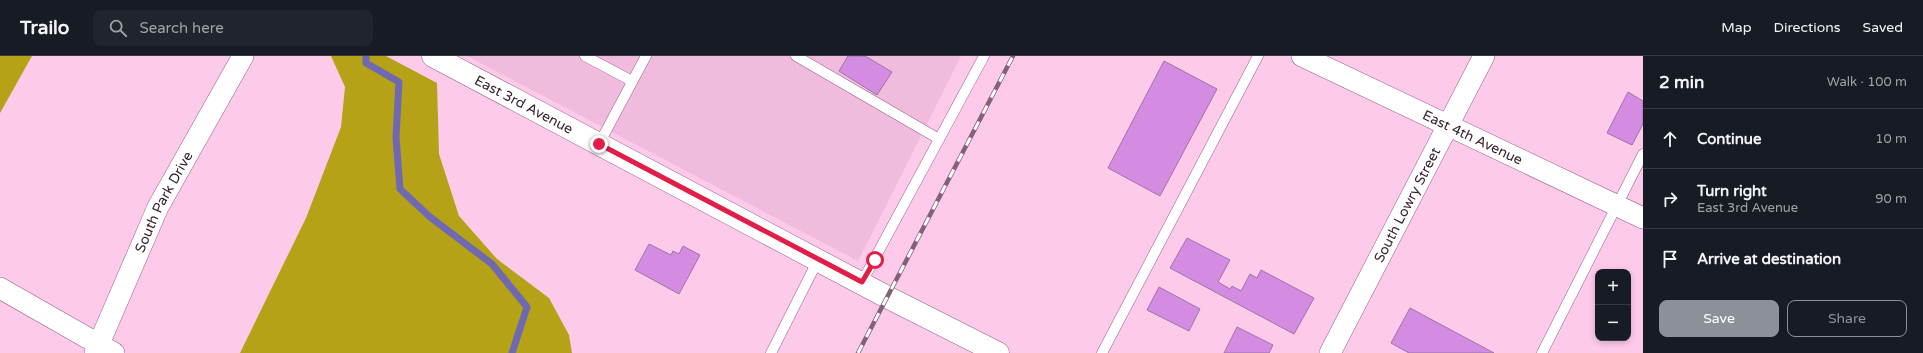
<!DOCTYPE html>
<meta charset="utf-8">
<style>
:root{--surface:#171b24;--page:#20242c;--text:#f1f3f6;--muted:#9ea1a6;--line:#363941;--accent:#8c9099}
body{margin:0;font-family:"Varela Round",sans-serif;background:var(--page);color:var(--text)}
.controls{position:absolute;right:12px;bottom:12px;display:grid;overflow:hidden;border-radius:8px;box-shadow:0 2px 6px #0003}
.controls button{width:36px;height:36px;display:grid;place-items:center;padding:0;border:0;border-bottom:1px solid var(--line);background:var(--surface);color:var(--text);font:20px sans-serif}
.stop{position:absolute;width:12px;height:12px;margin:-9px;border:3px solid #e11d48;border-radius:50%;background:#fff}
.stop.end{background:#e11d48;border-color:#fff;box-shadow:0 1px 4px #0008}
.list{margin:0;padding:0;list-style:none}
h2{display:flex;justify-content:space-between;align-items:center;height:52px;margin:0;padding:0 16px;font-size:17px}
h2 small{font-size:13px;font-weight:400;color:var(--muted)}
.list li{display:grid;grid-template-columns:26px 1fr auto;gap:12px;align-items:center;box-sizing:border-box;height:60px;padding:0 16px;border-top:1px solid var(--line)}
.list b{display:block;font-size:15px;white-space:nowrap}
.list p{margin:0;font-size:13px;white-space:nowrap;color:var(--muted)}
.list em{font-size:13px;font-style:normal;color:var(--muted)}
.actions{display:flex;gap:8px;padding:12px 16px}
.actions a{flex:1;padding:9px 0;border:1px solid var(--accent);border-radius:8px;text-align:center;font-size:14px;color:var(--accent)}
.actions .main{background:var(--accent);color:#fff}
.icon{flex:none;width:22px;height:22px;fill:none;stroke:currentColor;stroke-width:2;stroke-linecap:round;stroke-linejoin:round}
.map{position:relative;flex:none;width:1643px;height:297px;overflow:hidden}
header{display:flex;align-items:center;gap:24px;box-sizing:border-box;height:56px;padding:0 20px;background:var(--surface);border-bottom:1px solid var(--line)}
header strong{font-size:19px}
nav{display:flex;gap:22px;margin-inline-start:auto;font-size:14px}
.search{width:280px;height:36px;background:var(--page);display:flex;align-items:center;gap:10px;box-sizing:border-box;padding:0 14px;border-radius:8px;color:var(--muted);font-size:15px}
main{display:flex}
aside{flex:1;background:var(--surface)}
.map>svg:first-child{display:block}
.built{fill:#f1bbde}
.forest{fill:#b5a217}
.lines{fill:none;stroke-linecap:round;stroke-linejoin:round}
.stream{stroke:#6e69b2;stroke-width:7}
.building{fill:#d38ce2;stroke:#9d74a6}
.lane-casing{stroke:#975f84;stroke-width:11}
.street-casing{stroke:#975f84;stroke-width:22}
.secondary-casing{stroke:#975f84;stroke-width:23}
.lane{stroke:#fff;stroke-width:10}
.street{stroke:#fff;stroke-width:21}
.secondary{stroke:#fff;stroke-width:22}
.rail-casing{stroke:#836177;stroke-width:4.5}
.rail{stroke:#fdfdfd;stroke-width:3;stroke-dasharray:9;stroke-linecap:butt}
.route{stroke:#e11d48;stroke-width:5}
.labels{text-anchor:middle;stroke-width:3.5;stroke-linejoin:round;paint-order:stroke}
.street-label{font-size:14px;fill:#361f2e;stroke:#fdfdfd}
</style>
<header>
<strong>Trailo</strong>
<div class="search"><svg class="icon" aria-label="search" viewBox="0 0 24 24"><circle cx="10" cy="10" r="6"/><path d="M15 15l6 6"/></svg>Search here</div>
<nav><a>Map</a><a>Directions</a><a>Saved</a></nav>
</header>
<main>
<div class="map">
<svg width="1643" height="297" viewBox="0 0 1643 297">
<rect width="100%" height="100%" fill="#fdcaea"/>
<!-- built -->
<path class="built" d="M 467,0 L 961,0 L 858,205 Z"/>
<!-- forest -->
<g class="forest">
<path d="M 0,0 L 32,0 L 0,57 Z"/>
<path d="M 331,0 L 386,0 L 437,27 L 439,98 L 459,160 L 497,203 L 549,242 L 569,279 L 572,297 L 240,297 L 306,162 L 341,71 L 345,31 Z"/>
</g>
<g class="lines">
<!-- stream -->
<path class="stream" d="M 366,0 L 366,7 L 399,26 L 396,81 L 400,133 L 430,161 L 492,208 L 527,251 L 512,297"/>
</g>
<!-- building -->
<g class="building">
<path d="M 848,0 L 865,0 L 892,16 L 877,39 L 839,15 Z"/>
<path d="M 1164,5 L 1217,33 L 1160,140 L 1108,112 Z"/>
<path d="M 1628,36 L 1643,45 L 1643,68 L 1632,89 L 1607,77 Z"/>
<path d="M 1187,182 L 1230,204 L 1218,226 L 1230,233 L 1232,230 L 1241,235 L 1250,218 L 1257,222 L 1261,214 L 1314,242 L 1294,278 L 1170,212 Z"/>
<path d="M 649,188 L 671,199 L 673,195 L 679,198 L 683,190 L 700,199 L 679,238 L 635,214 Z"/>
<path d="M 1159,231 L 1200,253 L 1189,275 L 1147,254 Z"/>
<path d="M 1410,252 L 1494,297 L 1409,297 L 1391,287 Z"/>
<path d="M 1237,271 L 1273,289 L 1269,297 L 1224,297 Z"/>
</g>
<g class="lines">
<!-- lane casing -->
<g class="lane-casing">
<g id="lane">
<path d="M 585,0 L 632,25"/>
<path d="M 796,0 L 939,83"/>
<path d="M 599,88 L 646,0"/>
<path d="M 862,226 L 984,0"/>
<path d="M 771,297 L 818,204"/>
<path d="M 1102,297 L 1258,0"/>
<path d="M 1542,297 L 1643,98"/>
</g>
</g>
<!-- street casing -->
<g class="street-casing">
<g id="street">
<path id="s1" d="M 1302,0 L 1643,162"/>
<path d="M 0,232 L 114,297"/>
<path id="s2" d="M 95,297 L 158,151 L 243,0"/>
<path id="s3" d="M 1330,297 L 1484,0"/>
</g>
</g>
<!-- secondary casing -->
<g class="secondary-casing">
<g id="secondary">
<path id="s4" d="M 433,0 L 887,241 L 998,297"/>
</g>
</g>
<!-- lane -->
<use href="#lane" class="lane"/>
<!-- street -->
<use href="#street" class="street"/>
<!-- secondary -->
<use href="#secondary" class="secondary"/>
<!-- rail casing -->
<g class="rail-casing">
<path id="rail" d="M 858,297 L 1013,0"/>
</g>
<!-- rail -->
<use href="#rail" class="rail"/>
</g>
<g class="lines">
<!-- route -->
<path class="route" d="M 599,88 L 862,226 L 875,204"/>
</g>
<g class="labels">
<!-- street labels -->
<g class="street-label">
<text dy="5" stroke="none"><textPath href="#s4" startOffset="103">East 3rd Avenue</textPath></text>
<text dy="5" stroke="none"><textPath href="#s1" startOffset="189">East 4th Avenue</textPath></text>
<text dy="5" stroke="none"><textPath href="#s2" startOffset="166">South Park Drive</textPath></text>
<text dy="5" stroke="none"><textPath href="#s3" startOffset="167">South Lowry Street</textPath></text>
</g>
</g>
</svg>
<div class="controls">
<button>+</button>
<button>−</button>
</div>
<div class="stop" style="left:875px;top:204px"></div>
<div class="stop end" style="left:599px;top:88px"></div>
</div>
<aside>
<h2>2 min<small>Walk · 100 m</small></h2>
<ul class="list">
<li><svg class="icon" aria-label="ahead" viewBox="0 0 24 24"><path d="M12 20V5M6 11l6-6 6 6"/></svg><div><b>Continue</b></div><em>10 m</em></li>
<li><svg class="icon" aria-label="right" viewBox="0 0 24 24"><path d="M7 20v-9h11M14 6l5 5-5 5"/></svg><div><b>Turn right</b><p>East 3rd Avenue</p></div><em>90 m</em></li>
<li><svg class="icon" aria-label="arrive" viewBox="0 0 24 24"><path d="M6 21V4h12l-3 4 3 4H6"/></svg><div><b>Arrive at destination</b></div></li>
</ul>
<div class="actions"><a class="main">Save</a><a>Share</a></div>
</aside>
</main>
